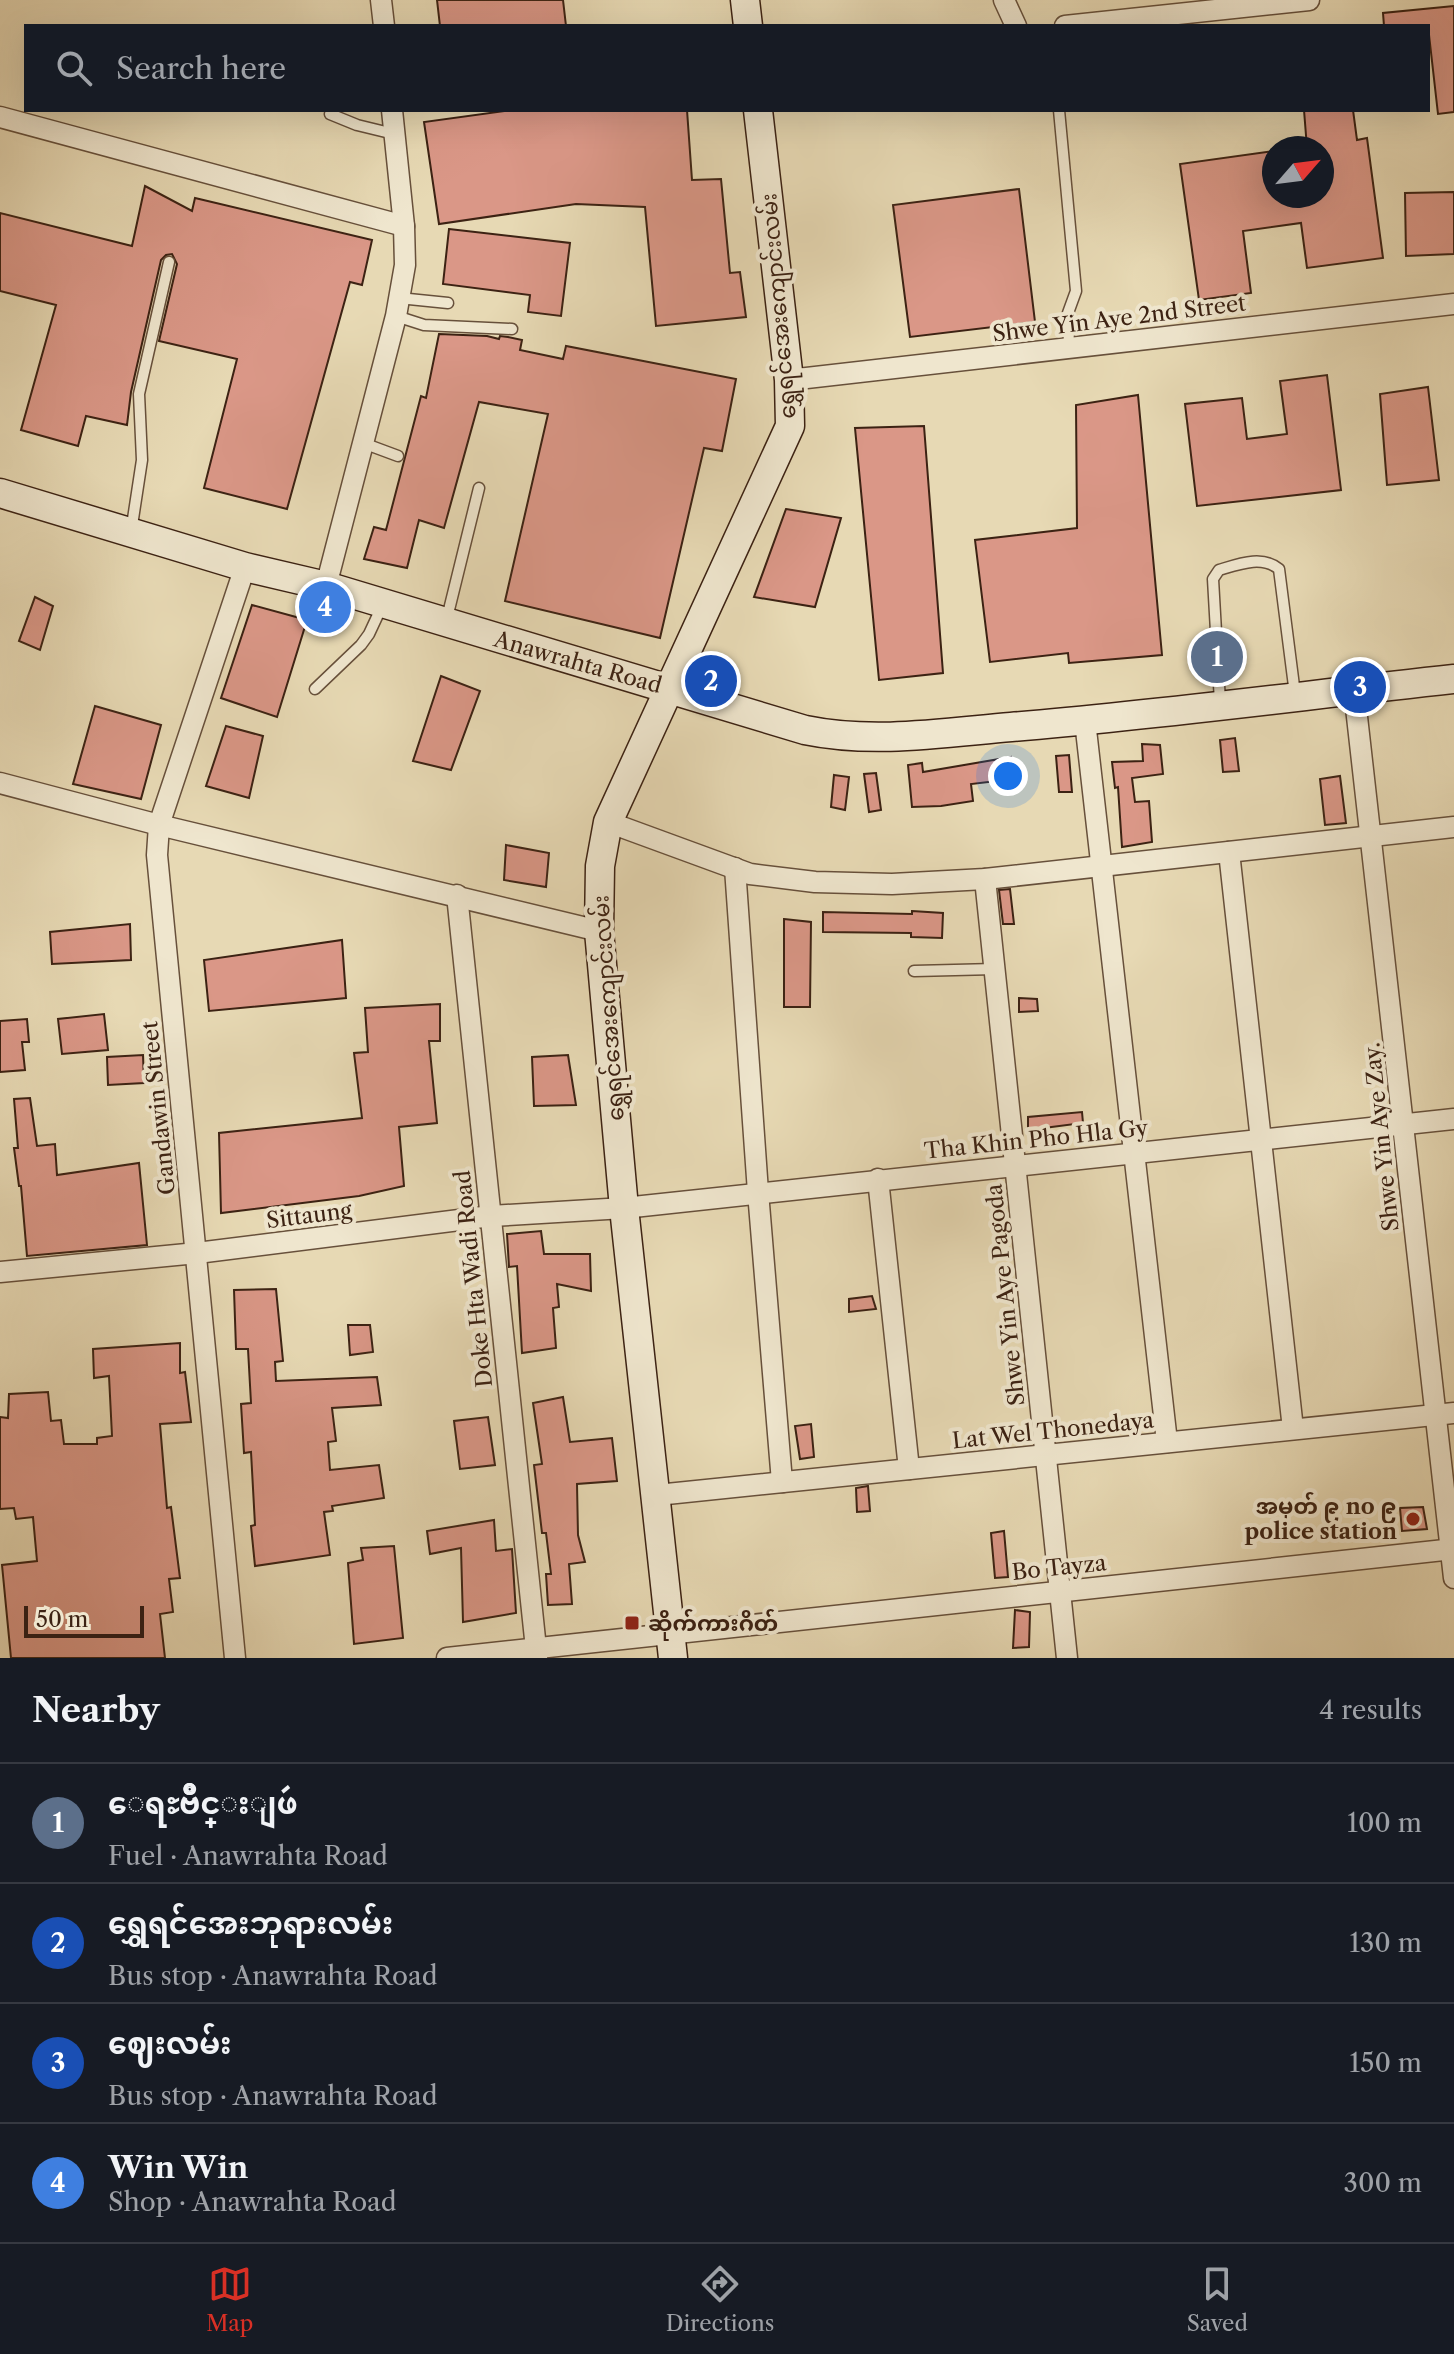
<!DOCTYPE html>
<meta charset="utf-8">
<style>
:root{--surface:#171b24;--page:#242831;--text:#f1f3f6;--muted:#9ea1a6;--line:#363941;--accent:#d93025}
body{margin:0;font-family:"Libre Caslon Text","Noto Sans Myanmar",serif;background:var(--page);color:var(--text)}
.compass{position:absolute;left:1262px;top:136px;width:72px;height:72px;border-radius:50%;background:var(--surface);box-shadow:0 8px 32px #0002;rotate:62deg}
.scale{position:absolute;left:24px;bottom:20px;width:120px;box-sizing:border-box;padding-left:8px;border:4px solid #3c2213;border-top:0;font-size:22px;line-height:28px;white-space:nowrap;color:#3c2213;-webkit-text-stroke:6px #efe6ce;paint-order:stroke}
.you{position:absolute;left:1008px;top:776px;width:28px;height:28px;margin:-20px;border:6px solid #fff;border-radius:50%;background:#1a73e8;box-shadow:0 0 0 12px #1a73e833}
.badge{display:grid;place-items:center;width:52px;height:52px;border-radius:50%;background:var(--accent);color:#fff;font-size:26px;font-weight:700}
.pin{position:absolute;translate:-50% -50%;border:4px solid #fff;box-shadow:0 2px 8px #0006}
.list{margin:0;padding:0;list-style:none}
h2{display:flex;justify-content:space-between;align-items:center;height:104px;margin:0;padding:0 32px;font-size:34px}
h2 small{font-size:26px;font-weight:400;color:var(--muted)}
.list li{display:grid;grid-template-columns:52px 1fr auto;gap:24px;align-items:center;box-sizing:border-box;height:120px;padding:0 32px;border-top:2px solid var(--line)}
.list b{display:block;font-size:30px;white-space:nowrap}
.list p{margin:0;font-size:26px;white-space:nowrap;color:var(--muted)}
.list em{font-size:26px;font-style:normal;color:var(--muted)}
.icon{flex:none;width:44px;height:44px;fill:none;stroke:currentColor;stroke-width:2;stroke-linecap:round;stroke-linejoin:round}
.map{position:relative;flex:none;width:1454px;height:1658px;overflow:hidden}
.search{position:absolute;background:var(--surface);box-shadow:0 8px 32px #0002;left:24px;right:24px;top:24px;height:88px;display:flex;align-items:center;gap:20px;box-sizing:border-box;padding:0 28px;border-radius:0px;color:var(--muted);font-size:30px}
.sheet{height:584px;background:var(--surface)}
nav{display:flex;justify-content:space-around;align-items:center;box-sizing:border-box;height:112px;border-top:2px solid var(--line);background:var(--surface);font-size:22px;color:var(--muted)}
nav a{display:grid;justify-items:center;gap:4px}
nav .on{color:var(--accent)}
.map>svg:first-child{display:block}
.building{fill:#da9787;stroke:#3c2213;stroke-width:2}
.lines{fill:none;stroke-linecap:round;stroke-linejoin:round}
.lane-casing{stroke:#67503b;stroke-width:13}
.street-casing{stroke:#67503b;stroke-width:23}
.secondary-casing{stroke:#3c2213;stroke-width:31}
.lane{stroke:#efe6ce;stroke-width:10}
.street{stroke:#efe6ce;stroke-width:20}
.secondary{stroke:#efe6ce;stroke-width:28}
.poi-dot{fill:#8f2418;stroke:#efe6ce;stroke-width:3}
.labels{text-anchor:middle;stroke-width:8;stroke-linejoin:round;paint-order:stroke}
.street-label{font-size:22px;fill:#3c2213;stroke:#efe6ce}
.poi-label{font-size:22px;font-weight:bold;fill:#3c2213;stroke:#efe6ce;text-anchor:end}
</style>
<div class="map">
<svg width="1454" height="1658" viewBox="0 0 1454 1658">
<rect width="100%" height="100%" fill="#e7d9b4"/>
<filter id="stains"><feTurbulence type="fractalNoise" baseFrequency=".0025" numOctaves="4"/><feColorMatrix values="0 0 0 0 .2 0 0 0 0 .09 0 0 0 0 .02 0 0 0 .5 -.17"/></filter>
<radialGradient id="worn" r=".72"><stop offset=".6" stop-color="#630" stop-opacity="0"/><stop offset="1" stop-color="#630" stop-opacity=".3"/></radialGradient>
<!-- building -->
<g class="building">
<path d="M 437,0 L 563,0 L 566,26 L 440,26 Z"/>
<path d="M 1454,6 L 1454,112 L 1438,114 L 1428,26 L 1384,26 L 1383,13 Z"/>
<path d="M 512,110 L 687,110 L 692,180 L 721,179 L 730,273 L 740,272 L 746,317 L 656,326 L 645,207 L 576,204 L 439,224 L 424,122 Z"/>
<path d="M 1304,110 L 1353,110 L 1357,140 L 1367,138 L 1383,258 L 1307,268 L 1301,223 L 1243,231 L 1251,293 L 1199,300 L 1180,164 L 1274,151 L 1274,196 L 1322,196 L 1322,148 L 1307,148 Z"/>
<path d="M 145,186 L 192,211 L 195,198 L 372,240 L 362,285 L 350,282 L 287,509 L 204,488 L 237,359 L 159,341 L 177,264 L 172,254 L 166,255 L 161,260 L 131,392 L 127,425 L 86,416 L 78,446 L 21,430 L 56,305 L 0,291 L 0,213 L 132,246 Z"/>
<path d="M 1019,189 L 1035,322 L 910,337 L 893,205 Z"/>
<path d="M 1454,192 L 1454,254 L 1406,256 L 1405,193 Z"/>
<path d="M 449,229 L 570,243 L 561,316 L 528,312 L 530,295 L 443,284 Z"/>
<path d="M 439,334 L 487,336 L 499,339 L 500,336 L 508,337 L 522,340 L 520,350 L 563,359 L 566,346 L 736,379 L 722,451 L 704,448 L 660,638 L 505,601 L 548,414 L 479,402 L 444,528 L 419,520 L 407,568 L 364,559 L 374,527 L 386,530 L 421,396 L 426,398 Z"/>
<path d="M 1327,375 L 1341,490 L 1197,506 L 1185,404 L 1242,398 L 1247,439 L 1287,434 L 1280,381 Z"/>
<path d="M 1428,387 L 1439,480 L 1387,485 L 1380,394 Z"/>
<path d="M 1138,395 L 1162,655 L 1069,663 L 1068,653 L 990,662 L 975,540 L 1077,528 L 1076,405 Z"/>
<path d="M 924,426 L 943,673 L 879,680 L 855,428 Z"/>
<path d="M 786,509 L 841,518 L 815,607 L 754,597 Z"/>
<path d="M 35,597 L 53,606 L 40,650 L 19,641 Z"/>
<path d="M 252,605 L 307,620 L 277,717 L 221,698 Z"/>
<path d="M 441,676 L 480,691 L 451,770 L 413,761 Z"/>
<path d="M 95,706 L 161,725 L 141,799 L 73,784 Z"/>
<path d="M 226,726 L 263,736 L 249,798 L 206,786 Z"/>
<path d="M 1235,738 L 1239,771 L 1223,772 L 1220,740 Z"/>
<path d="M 1142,744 L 1160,745 L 1163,774 L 1132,778 L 1135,802 L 1149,801 L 1152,842 L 1122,847 L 1118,787 L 1115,788 L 1112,762 L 1143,761 Z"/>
<path d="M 1069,755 L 1072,792 L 1059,792 L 1056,756 Z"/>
<path d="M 1011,757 L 1013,779 L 971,784 L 973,801 L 941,806 L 912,807 L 908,765 L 922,763 L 923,772 Z"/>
<path d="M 876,773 L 881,810 L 869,812 L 864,774 Z"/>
<path d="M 834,775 L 849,777 L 845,810 L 831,807 Z"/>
<path d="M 1340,776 L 1346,823 L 1325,825 L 1320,779 Z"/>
<path d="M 506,845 L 549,853 L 546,887 L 504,880 Z"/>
<path d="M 1010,889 L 1014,924 L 1003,924 L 999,890 Z"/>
<path d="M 912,911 L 943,913 L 942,938 L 911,937 L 911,933 L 823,932 L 823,912 L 912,914 Z"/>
<path d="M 784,919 L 811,922 L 810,1007 L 784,1007 Z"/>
<path d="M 130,924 L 131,960 L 52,964 L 50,932 Z"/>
<path d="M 342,940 L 346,998 L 209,1011 L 204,960 Z"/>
<path d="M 1019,998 L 1037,999 L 1038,1011 L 1019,1012 Z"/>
<path d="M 440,1004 L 440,1041 L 429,1041 L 437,1123 L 399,1127 L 404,1186 L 359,1196 L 221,1213 L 219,1133 L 362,1118 L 354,1053 L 368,1052 L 365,1008 Z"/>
<path d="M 104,1014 L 108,1050 L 62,1054 L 58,1019 Z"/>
<path d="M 27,1019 L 29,1042 L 22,1042 L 25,1070 L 0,1072 L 0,1021 Z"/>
<path d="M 143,1055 L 144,1083 L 108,1085 L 107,1057 Z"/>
<path d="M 568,1055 L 576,1105 L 534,1106 L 532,1057 Z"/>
<path d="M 30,1098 L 37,1146 L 55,1144 L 57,1175 L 139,1163 L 147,1245 L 27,1256 L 21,1186 L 19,1186 L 14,1148 L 18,1148 L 14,1099 Z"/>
<path d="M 1082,1112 L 1083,1123 L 1028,1130 L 1028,1117 Z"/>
<path d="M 541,1231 L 544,1254 L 590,1254 L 591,1291 L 557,1284 L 559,1307 L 553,1308 L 556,1348 L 522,1353 L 517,1266 L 509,1267 L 507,1234 Z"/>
<path d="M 276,1289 L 283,1361 L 275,1362 L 276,1381 L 377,1377 L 381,1405 L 332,1408 L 336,1441 L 328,1442 L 330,1470 L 379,1465 L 384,1498 L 332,1506 L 333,1511 L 324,1512 L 330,1555 L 255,1566 L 251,1526 L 255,1525 L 251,1452 L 244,1453 L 241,1404 L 251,1403 L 248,1349 L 236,1349 L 234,1290 Z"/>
<path d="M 872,1296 L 876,1309 L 849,1312 L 849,1299 Z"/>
<path d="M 348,1325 L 370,1325 L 373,1352 L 350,1355 Z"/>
<path d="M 180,1343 L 180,1373 L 185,1372 L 191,1422 L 160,1424 L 167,1508 L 171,1507 L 180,1578 L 169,1579 L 173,1612 L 160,1614 L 165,1658 L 11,1658 L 2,1565 L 37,1561 L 33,1517 L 16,1519 L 14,1508 L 0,1509 L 0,1417 L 8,1418 L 9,1394 L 48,1392 L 51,1421 L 61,1420 L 64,1444 L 97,1444 L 97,1438 L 112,1436 L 109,1376 L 94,1378 L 93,1349 Z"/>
<path d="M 563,1397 L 570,1442 L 612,1438 L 617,1481 L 577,1484 L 578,1535 L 585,1562 L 569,1564 L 572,1604 L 548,1605 L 546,1574 L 551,1574 L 546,1533 L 542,1533 L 534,1465 L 542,1464 L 533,1403 Z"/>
<path d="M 488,1417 L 495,1465 L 460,1469 L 454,1421 Z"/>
<path d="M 811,1424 L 814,1457 L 800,1459 L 795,1426 Z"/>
<path d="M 868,1486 L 870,1511 L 857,1512 L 856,1488 Z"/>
<path d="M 1423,1507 L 1427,1529 L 1402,1531 L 1400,1508 Z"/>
<path d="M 494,1520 L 496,1551 L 512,1549 L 516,1613 L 463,1622 L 461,1548 L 430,1554 L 427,1531 Z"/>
<path d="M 1004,1531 L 1008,1577 L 995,1578 L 991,1533 Z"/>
<path d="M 394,1546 L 403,1638 L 354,1644 L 348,1563 L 363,1560 L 361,1548 Z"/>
<path d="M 1015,1610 L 1030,1612 L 1029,1647 L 1013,1648 Z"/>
</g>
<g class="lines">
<!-- lane casing -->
<g class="lane-casing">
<g id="lane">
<path d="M 1059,110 L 1076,291 L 1068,313 L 1069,348"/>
<path d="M 330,114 L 357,125 L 394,134"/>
<path d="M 399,298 L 448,303"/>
<path d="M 396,316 L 424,325 L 512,329"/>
<path d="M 363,443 L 398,456"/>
<path d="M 131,532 L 142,460 L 139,394 L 169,262"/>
<path d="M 446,622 L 479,488"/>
<path d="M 315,689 L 361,645 L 369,634 L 383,604"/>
<path d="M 1220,702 L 1213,579 L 1219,570 C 1239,564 1262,555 1279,569 L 1295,694"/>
<path d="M 914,971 L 995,969"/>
</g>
</g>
<!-- street casing -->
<g class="street-casing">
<g id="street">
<path d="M 381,0 L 384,26"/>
<path d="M 1004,0 L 1016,26"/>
<path d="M 1065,26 L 1309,0"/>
<path d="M 0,117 L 404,226"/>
<path d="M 789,380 L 1454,304"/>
<path d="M 326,586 L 396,316 L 405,265 L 404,226 L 392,110"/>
<path d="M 1354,690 L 1454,1578"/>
<path d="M 1085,721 L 1167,1442"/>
<path d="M 0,783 L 159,825 L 599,931"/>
<path d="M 608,822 L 750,874 L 815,882 L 892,884 L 985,879 L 1454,827"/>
<path d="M 1229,852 L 1293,1429"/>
<path d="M 735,868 L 758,1192 L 782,1482"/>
<path d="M 985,879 L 1067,1658"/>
<path d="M 457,895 L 537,1658"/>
<path d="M 878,1179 L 909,1469"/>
<path d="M 0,1272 L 197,1253 L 491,1216 L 624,1208 L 1454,1119"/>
<path d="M 657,1495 L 1454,1413"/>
<path d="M 235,1658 L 157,855 L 159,825 L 245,567"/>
<path d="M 447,1658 L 1454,1549"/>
</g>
</g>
<!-- secondary casing -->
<g class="secondary-casing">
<g id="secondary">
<path d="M 745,0 L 748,26"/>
<path d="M 0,493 L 245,567 L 326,586 L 805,730 C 873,744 942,733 1011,727 C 1159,715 1306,695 1454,679"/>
<path d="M 673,1658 L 624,1208 L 599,931 L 600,866 L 608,822 L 790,426 L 789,380 L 758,110"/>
</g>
</g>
<!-- lane -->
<use href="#lane" class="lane"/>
<!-- street -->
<use href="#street" class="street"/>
<!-- secondary -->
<use href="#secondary" class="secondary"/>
</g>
<!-- markers -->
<g class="poi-dot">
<circle cx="1413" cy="1519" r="8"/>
<rect x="624" y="1615" width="16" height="16" rx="4"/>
</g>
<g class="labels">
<!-- street labels -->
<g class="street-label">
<text transform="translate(778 306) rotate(-95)" y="8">ရွှေရင်အေးကျောင်းလမ်း</text>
<text transform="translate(1119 318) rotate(-7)" y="8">Shwe Yin Aye 2nd Street</text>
<text transform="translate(578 662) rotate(16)" y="8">Anawrahta Road</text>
<text transform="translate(608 1008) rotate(-94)" y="8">ရွှေရင်အေးကျောင်းလမ်း</text>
<text transform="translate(158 1108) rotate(-96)" y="8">Gandawin Street</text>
<text transform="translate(1381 1137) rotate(-96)" y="8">Shwe Yin Aye Zay.</text>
<text transform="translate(1036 1139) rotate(-6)" y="8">Tha Khin Pho Hla Gy</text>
<text transform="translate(309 1215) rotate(-7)" y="8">Sittaung</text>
<text transform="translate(473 1279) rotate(-96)" y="8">Doke Hta Wadi Road</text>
<text transform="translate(1005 1295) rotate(-96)" y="8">Shwe Yin Aye Pagoda</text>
<text transform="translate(1053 1430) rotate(-6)" y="8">Lat Wel Thonedaya</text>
<text transform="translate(1059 1567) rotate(-6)" y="8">Bo Tayza</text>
</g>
<!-- poi labels -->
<g class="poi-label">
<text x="1397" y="1514">အမှတ် ၉ no ၉<tspan x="1397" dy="25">police station</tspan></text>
<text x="648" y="1631" text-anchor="start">ဆိုက်ကားဂိတ်</text>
</g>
</g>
<rect width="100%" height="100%" filter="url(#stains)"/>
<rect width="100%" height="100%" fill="url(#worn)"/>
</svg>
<svg class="compass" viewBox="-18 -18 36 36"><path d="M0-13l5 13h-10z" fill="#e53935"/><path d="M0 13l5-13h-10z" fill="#9ea1a6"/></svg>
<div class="scale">50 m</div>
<div class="you"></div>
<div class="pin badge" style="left:1217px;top:657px;background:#5c6f8a">1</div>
<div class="pin badge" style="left:711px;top:681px;background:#1a4fb4">2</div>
<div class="pin badge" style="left:1360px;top:687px;background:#1a4fb4">3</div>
<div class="pin badge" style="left:325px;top:607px;background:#3f7fe0">4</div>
<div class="search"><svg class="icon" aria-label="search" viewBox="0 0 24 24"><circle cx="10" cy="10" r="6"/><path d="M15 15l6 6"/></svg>Search here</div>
</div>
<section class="sheet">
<h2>Nearby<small>4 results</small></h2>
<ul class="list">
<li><span class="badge" style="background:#5c6f8a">1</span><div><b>ေရႊဗ်ိဳင္းျဖဴ</b><p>Fuel · Anawrahta Road</p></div><em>100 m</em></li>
<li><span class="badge" style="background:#1a4fb4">2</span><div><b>ရွှေရင်အေးဘုရားလမ်း</b><p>Bus stop · Anawrahta Road</p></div><em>130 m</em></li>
<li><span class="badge" style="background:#1a4fb4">3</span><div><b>ဈေးလမ်း</b><p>Bus stop · Anawrahta Road</p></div><em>150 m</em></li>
<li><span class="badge" style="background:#3f7fe0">4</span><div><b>Win Win</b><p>Shop · Anawrahta Road</p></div><em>300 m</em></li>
</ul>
</section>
<nav>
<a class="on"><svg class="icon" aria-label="map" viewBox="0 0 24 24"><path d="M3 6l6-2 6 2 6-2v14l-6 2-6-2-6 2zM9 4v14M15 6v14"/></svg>Map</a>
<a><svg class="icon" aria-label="directions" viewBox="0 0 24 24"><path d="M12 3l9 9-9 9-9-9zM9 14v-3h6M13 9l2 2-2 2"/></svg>Directions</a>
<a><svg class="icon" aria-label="saved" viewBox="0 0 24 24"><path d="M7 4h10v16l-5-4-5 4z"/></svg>Saved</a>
</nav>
